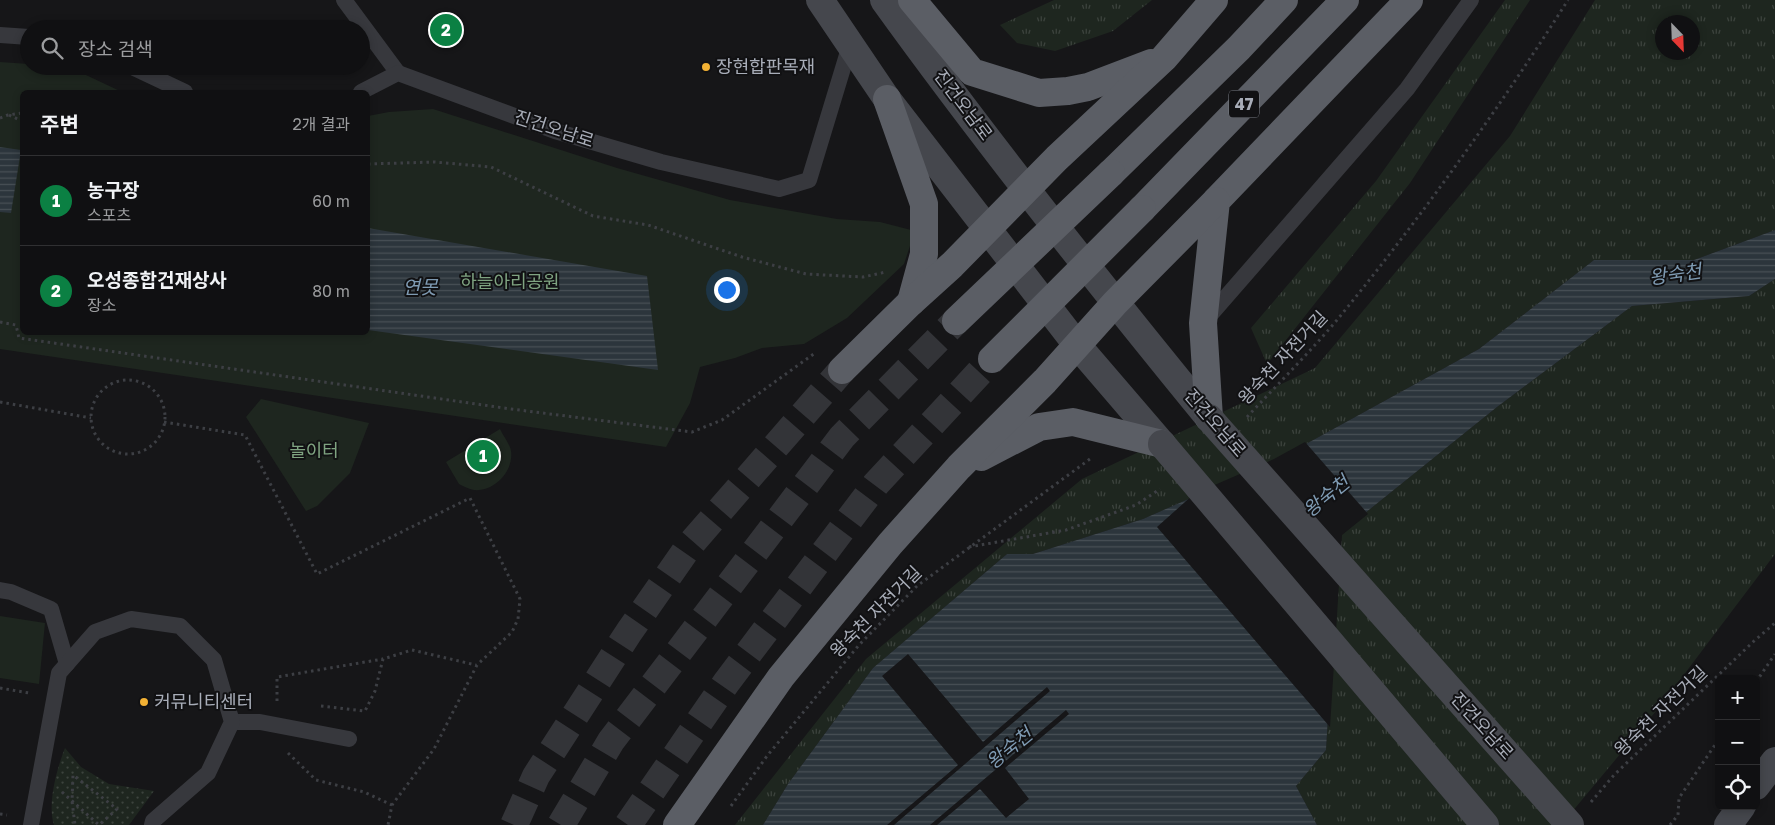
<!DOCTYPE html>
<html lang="ko">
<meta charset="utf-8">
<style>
:root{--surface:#101012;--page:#19191b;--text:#f1f3f6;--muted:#9c9d9f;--line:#303032;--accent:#0b8043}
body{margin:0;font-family:"Golos Text","Noto Sans KR",sans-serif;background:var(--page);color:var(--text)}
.controls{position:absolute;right:15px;bottom:15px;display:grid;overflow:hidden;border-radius:8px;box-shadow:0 2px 8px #0003}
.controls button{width:45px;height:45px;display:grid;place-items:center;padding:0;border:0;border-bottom:1px solid var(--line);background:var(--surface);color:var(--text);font:25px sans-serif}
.compass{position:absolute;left:1655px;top:15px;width:45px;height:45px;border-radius:50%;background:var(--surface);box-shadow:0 2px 8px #0003;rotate:157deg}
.you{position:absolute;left:726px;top:289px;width:18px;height:18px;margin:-12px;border:4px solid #fff;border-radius:50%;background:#1a73e8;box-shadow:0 0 0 8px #1a73e833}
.badge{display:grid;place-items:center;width:32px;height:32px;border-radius:50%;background:var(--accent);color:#fff;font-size:16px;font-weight:700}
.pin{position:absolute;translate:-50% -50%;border:2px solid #fff;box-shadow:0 1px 5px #0006}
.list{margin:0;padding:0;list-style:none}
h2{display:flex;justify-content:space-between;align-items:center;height:65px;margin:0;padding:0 20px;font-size:21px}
h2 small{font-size:16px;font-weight:400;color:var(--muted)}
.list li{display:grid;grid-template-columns:32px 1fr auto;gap:15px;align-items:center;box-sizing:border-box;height:90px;padding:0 20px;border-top:1px solid var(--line)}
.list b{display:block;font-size:19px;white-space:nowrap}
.list p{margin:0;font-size:16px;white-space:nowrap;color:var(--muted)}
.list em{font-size:16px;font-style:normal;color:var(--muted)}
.icon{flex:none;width:28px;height:28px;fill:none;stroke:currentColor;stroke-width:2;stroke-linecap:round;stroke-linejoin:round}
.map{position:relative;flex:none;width:1775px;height:825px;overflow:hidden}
.search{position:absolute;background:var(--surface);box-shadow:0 2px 8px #0003;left:20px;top:20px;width:350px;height:55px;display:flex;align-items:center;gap:12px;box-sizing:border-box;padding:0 18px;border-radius:28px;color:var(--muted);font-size:19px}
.panel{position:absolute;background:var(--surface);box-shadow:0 2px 8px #0003;left:20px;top:90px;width:350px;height:245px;border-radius:8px}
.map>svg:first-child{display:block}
.grass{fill:url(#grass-tufts);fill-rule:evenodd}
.park{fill:#1e261f}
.garden{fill:url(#garden-dots)}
.water{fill:url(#water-rules)}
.pier{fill:#161618}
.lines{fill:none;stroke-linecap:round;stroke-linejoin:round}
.trunk-tunnel{stroke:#333438;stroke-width:28;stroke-dasharray:28 14;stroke-linecap:butt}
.path{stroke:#3d3f44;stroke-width:3;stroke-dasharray:2.5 4;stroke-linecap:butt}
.service{stroke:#37383d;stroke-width:16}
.secondary{stroke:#45474d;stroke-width:28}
.trunk{stroke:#5b5e65;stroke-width:28}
.secondary-bridge{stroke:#45474d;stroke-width:28}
.trunk-bridge{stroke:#5b5e65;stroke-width:28}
.poi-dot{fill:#f2b134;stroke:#111113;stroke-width:2}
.labels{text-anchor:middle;stroke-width:4;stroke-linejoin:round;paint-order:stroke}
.shield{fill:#111113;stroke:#7b7e86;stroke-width:1}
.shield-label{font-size:16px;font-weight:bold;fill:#a8adb8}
.poi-label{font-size:18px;fill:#a8adb8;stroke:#111113;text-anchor:start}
.street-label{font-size:18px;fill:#a8adb8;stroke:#111113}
.park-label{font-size:18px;fill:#7fa381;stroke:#111113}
.water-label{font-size:19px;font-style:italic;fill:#7f9bb3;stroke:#111113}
</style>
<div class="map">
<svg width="1775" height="825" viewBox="0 0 1775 825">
<defs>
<pattern id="grass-tufts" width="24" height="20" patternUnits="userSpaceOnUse" patternTransform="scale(1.25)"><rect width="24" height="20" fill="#1e261f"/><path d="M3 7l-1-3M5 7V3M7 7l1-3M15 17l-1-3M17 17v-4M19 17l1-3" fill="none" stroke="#3c433d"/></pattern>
<pattern id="garden-dots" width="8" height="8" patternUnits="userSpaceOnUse" patternTransform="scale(1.25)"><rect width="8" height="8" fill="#1e261f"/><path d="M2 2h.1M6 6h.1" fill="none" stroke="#3c433d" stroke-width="1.8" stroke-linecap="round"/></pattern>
<pattern id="water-rules" width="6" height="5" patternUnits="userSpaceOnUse" patternTransform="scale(1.25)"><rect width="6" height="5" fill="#2c353c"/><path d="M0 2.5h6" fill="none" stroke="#485056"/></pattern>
</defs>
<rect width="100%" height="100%" fill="#161618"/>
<!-- grass -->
<g class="grass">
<path d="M 1054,0 L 1152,0 L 1113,31 L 1055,51 L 1017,43 L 1000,25 Z"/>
<path d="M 1505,0 L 1530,0 L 1410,183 L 1267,364 L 1251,328 L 1376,181 Z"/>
<path d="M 1595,0 L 1775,0 L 1775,230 L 1694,260 L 1594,260 L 1479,349 L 1275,461 L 1143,519 L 1033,554 L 1007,554 L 873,668 L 788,784 L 763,825 L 735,825 L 866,659 L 1082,479 L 1315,368 L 1510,136 ZM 1662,22 L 1692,22 L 1692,52 L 1662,52 Z"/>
<path d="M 1775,279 L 1775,554 L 1661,705 L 1561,825 L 1317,825 L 1296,786 L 1326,750 L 1339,534 L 1497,407 L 1632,306 L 1749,296 Z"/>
</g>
<!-- park -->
<g class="park">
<path d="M 0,62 L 29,64 L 29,66 L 69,67 L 122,92 L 22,92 L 22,332 L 368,332 L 368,116 L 389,112 L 433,109 L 617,168 L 730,200 L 837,219 L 880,222 L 915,231 L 904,264 L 847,318 L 804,344 L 762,348 L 735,358 L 700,367 L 690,403 L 666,447 L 0,349 Z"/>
<path d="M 261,399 L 369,423 L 350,473 L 317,506 L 306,511 L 246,417 Z"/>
<path d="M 500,429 C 503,436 510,444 511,451 C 514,471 494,492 474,490 C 469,489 463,486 459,484 L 446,462 Z"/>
<path d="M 0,616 L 45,623 L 39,684 L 0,678 Z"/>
</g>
<!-- garden -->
<path class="garden" d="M 65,748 L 81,767 L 109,784 L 154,791 L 129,825 L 54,825 C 47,804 57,768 65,748 Z"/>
<!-- water -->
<g class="water">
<path d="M 0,147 L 21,150 L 11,213 L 0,212 Z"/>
<path d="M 368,228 L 647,276 L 658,370 L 368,330 Z"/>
<path d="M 1775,230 L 1775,279 L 1749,296 L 1632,306 L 1497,407 L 1339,534 L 1326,750 L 1296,786 L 1317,825 L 937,825 L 980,789 L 1006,818 L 1029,799 L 1005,768 L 1069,714 L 1066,710 L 930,825 L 894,825 L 1050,691 L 1047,687 L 983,742 L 908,654 L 882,676 L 958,765 L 887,825 L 763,825 L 788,784 L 873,668 L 1007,554 L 1033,554 L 1143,519 L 1275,461 L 1479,349 L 1594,260 L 1694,260 Z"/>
</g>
<!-- pier -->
<path class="pier" d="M 1305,442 L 1368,514 L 1342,535 L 1330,727 L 1157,527 L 1194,494 L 1274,459 Z"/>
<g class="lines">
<!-- trunk-tunnel -->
<g class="trunk-tunnel">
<path d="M 514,825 L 536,776 L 629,632 L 689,546 L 842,370"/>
<path d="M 561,825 L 611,741 L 842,437 L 956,321"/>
<path d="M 628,825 L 726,683 L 876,484 L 992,359"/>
</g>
<!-- path -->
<g class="path">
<path d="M 9,115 L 22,121"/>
<path d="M 0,118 L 8,115 L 22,113"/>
<path d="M 368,164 L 435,162 L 491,167 L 593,216 L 648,225 L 742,257 L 806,274 L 863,277 L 886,272"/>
<path d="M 0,322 L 16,325 L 19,338 L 511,409 L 692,432 L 722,420 L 815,353"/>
<circle cx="128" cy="417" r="37"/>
<path d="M 0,402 L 91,418"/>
<path d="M 1247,417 C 1277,385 1309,353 1337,320 C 1420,219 1498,110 1568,0"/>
<path d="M 164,422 L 245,435 L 317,574 L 470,498 L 520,599 L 518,619 L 512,632 L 477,665 L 434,749 L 392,805 L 388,825"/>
<path d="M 969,547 L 1066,530 L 1136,505 L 1160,489"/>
<path d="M 1756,682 L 1775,654"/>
<path d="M 0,688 L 29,693"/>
<path d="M 277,701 L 277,677 L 383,659"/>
<path d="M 321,706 L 365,711 L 375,691 L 383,659 L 412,650 L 476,665"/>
<path d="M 288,753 L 316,780 L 364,792 L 392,805"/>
<path d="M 62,792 L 99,825 L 117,809 L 73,775 L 72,801 L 75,825"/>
<path d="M 1591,802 L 1614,775 L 1754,641 L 1775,623"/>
<path d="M 731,806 L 767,756 L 859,645 L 917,586 L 1090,459"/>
<path d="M 0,814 L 7,815"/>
<path d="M 1670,825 L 1678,815 L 1679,798 L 1719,739"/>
</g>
<!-- service -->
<g class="service">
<path d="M 344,0 L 398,73"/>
<path d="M 0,35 L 29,37"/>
<path d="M 130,66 L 185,92"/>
<path d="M 361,92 L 398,73 L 555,131 L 661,162 L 779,189 L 809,180 L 850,45"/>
<path d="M 1205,321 L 1407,89 L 1471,0"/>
<path d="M 0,590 L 11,592 L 51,609 L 67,664"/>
<path d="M 232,722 L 260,722 L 349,739"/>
<path d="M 31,825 L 59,673 L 95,632 L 131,619 L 180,626 L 214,660 L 232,722 L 208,773 L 153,821 L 152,825"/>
</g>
<!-- secondary -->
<g class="secondary">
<path d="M 820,0 L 887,99 L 1077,345 L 1162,444"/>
<path d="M 884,0 C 987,143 1097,281 1209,418"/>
<path d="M 1756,786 L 1775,761"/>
<path d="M 1728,825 L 1742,806"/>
</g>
<!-- trunk -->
<g class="trunk">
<path d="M 912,0 L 972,72 L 1039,93 L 1068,91 L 1088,87 L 1151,63"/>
<path d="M 887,99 L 924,204 L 924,254 L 911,302"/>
<path d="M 1111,173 L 1239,48 L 1284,0"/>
<path d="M 1142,209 L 1345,0"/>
<path d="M 842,370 L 910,303 L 952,265 L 1057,158 L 1164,58 L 1214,0"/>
<path d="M 1209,418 L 1203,323 L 1216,201 L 1409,0"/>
<path d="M 981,457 L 1039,427 L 1073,422 L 1162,444"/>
<path d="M 677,825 L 781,677 L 890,544 L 959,467 L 1045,381 L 1115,303 L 1216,201"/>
</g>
<!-- secondary-bridge -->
<g class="secondary-bridge">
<path d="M 1209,418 L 1570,825"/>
<path d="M 1162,444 L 1485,825"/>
</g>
<!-- trunk-bridge -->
<g class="trunk-bridge">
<path d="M 956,321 L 1111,173"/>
<path d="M 992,359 L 1142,209"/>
</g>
</g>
<!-- markers -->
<g class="poi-dot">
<circle cx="706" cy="67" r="5"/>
<circle cx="144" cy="702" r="5"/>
</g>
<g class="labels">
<!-- shield labels -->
<rect class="shield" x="1229" y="90.5" width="30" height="27" rx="4"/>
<g class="shield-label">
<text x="1244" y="110">47</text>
</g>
<!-- poi labels -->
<g class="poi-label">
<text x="716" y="73">장현합판목재</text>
<text x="154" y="708">커뮤니티센터</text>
</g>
<!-- street labels -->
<g class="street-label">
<text transform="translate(963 105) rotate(53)" y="6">진건오남로</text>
<text transform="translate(554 129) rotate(18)" y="6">진건오남로</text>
<text transform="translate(1283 358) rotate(-47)" y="6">왕숙천 자전거길</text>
<text transform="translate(1215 423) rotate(49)" y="6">진건오남로</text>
<text transform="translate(876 612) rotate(-45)" y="6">왕숙천 자전거길</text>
<text transform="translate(1661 711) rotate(-44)" y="6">왕숙천 자전거길</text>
<text transform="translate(1482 726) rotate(48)" y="6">진건오남로</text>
</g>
<!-- park labels -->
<g class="park-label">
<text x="510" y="288">하늘아리공원</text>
<text x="314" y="457">놀이터</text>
</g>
<!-- water labels -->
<g class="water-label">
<text transform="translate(1675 274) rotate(-8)" y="7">왕숙천</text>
<text x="420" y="294">연못</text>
<text transform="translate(1326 496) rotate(-39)" y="7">왕숙천</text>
<text transform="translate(1009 748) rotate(-39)" y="7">왕숙천</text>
</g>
</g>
</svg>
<div class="controls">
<button>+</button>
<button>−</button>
<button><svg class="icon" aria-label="locate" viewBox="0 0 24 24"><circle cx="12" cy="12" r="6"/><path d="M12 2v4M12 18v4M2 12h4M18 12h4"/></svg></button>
</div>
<svg class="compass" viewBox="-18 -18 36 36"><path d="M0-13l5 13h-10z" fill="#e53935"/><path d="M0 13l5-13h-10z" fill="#9c9d9f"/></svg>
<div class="you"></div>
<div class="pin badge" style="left:483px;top:456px">1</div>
<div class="pin badge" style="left:446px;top:30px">2</div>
<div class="search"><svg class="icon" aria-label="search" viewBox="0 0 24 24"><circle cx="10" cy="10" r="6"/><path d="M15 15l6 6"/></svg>장소 검색</div>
<section class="panel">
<h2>주변<small>2개 결과</small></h2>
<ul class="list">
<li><span class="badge">1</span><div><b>농구장</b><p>스포츠</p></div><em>60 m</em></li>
<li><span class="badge">2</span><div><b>오성종합건재상사</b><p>장소</p></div><em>80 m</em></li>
</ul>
</section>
</div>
